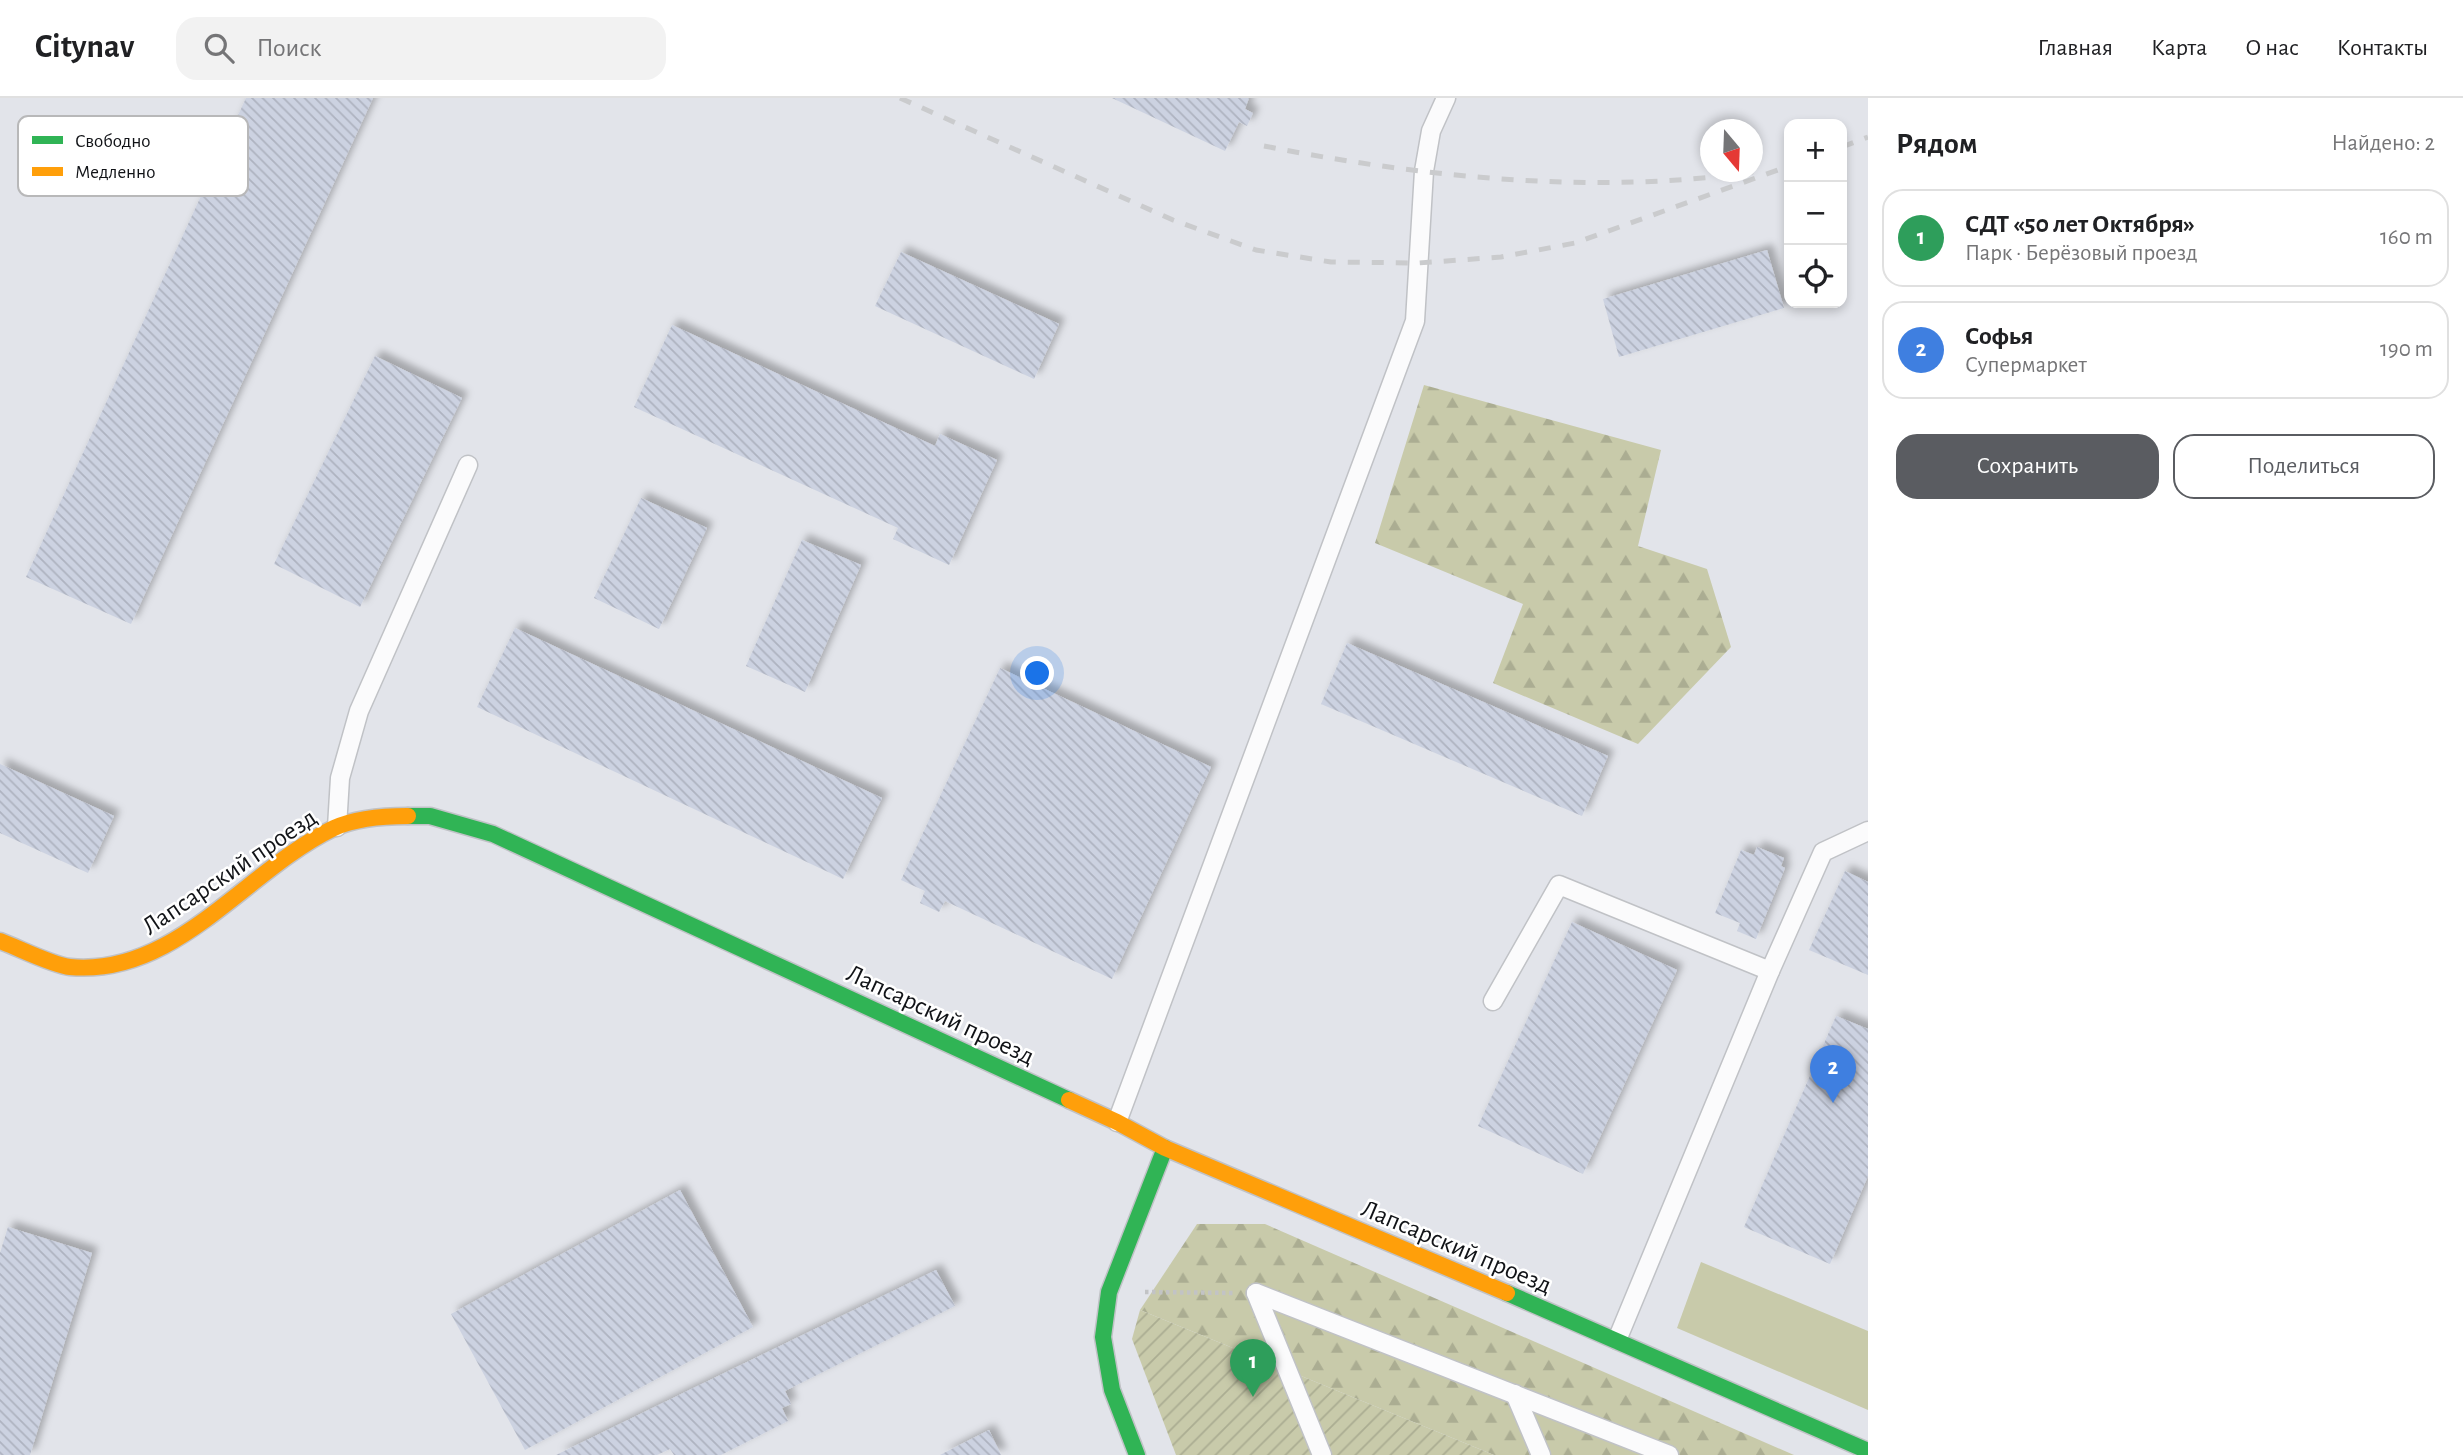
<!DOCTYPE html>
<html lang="ru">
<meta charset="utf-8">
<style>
:root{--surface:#fff;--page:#f2f2f2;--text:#202124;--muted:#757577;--line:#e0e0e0;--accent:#5a5c61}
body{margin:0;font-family:"Alegreya Sans",sans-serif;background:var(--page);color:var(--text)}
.controls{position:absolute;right:21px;top:21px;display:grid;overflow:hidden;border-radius:14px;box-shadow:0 4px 10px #0003}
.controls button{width:63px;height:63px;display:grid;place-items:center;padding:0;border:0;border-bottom:2px solid var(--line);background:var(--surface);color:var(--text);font:35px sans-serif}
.compass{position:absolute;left:1700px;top:21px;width:63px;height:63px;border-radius:50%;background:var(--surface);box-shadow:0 4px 10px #0003;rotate:161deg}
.you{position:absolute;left:1038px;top:576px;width:24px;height:24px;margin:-18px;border:5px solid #fff;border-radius:50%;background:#1a73e8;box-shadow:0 0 0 10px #1a73e833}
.badge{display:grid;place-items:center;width:46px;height:46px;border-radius:50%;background:var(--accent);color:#fff;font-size:23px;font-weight:700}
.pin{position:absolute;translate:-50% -58px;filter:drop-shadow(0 2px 4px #0008)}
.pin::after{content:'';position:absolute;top:37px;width:24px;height:21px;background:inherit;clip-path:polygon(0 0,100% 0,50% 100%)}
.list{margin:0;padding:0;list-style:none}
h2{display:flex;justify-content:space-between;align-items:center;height:91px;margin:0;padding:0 28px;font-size:30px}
h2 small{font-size:23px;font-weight:400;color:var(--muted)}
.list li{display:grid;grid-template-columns:46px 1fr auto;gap:21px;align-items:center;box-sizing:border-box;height:98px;margin:0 14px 14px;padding:0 14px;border:2px solid var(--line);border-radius:21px}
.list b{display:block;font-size:26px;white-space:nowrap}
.list p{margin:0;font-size:23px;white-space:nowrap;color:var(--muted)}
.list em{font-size:23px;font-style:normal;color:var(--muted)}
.actions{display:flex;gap:14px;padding:21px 28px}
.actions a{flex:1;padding:16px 0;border:2px solid var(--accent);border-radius:21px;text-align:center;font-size:24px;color:var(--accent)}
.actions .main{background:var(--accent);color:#fff}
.icon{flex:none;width:38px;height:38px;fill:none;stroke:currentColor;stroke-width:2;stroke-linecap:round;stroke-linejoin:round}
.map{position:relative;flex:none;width:1868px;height:1357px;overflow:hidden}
header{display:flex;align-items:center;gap:42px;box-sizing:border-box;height:98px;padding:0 35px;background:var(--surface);border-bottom:2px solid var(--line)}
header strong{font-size:33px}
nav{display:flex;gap:38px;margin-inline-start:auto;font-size:24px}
.search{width:490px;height:63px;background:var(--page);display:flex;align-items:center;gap:18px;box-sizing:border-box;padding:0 24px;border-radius:21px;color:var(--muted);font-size:26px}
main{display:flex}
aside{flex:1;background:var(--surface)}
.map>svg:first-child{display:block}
.grass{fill:#c8caaa}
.forest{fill:url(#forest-firs)}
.garden{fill:url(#garden-furrows)}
.building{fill:url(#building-back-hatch);filter:url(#shadow)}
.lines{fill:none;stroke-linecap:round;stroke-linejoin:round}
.lane-casing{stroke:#c0c2c6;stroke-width:21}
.fast-casing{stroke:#c0c2c6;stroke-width:19}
.slow-casing{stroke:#c0c2c6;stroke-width:19}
.path{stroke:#c2c3c5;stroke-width:4.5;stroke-dasharray:3.5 3.5;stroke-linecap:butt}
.lane{stroke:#fbfbfc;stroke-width:18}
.fast{stroke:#30b455;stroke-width:16}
.slow{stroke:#ff9f0a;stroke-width:16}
.rail{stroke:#cacbcd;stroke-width:5;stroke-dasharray:12 12;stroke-linecap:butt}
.labels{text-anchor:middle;stroke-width:5;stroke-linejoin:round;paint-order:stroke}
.street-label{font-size:26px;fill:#111317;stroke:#fff}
.key{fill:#fff;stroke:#b8b8b9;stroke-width:2}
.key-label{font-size:19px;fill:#111317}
</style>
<header>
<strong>Citynav</strong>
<div class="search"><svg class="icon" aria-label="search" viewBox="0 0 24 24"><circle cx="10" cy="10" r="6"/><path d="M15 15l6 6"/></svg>Поиск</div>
<nav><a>Главная</a><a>Карта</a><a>О нас</a><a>Контакты</a></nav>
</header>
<main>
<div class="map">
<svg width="1868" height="1357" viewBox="0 0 1868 1357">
<defs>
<pattern id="forest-firs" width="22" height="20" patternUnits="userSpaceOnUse" patternTransform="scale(1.75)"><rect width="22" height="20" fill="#c8caaa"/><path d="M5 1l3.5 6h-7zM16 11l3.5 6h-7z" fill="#abad92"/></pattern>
<pattern id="garden-furrows" width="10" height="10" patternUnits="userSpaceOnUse" patternTransform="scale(1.75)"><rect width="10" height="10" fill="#c8caaa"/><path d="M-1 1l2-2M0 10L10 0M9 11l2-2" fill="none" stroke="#abad92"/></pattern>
<pattern id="building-back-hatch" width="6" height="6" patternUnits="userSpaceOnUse" patternTransform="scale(1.75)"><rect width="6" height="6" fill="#ccd2e1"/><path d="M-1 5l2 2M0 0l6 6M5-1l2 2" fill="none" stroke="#aeb3c0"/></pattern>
<filter id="shadow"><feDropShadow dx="6" dy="-6" stdDeviation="3.5" flood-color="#0004"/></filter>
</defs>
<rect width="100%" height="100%" fill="#e2e4ea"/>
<!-- grass -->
<path class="grass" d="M 1701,1164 L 1868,1233 L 1868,1312 L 1677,1230 Z"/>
<!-- forest -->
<g class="forest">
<path d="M 1424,287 L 1661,352 L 1638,448 L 1707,471 L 1731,549 L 1638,646 L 1493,585 L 1523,506 L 1375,445 Z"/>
<path d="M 1197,1126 L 1265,1126 L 1794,1357 L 1494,1357 L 1140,1212 Z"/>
</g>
<!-- garden -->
<path class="garden" d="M 1140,1212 L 1494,1357 L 1176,1357 L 1132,1241 Z"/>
<!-- building -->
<g class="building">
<path d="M 246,0 L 373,0 L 131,526 L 26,479 Z"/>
<path d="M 1112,0 L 1249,0 L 1245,11 L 1253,15 L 1247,28 L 1239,24 L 1225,53 Z"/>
<path d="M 1767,152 L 1784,210 L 1619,259 L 1603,201 Z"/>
<path d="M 901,154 L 1059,226 L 1034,281 L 875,208 Z"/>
<path d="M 672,227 L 935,348 L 940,336 L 997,362 L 949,467 L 893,441 L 898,430 L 634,309 Z"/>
<path d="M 375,258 L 462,300 L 360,509 L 274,466 Z"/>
<path d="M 641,400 L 707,430 L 659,531 L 594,500 Z"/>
<path d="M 802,442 L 861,467 L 805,594 L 746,568 Z"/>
<path d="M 515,530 L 882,700 L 843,781 L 477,609 Z"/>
<path d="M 1347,545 L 1608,658 L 1582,718 L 1321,606 Z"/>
<path d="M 1000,570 L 1211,669 L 1112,881 L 945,803 L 939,814 L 920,805 L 925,793 L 901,782 Z"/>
<path d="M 0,666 L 114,718 L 88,775 L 0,735 Z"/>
<path d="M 1757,749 L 1784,760 L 1781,768 L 1785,770 L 1756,841 L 1737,833 L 1740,825 L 1715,815 L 1741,752 L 1754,757 Z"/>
<path d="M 1845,773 L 1868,784 L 1868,877 L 1809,852 Z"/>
<path d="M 1572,824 L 1677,872 L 1583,1076 L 1478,1028 Z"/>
<path d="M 1836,918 L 1868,931 L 1868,1078 L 1830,1166 L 1744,1129 Z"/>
<path d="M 680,1092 L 753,1229 L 525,1352 L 451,1216 Z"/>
<path d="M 8,1129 L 92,1155 L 30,1357 L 0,1357 L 0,1155 Z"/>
<path d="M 936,1172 L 955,1208 L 785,1293 L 791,1306 L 782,1310 L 788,1323 L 721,1357 L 674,1357 L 670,1351 L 657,1357 L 556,1357 Z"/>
<path d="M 989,1332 L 1001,1357 L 940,1357 Z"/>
</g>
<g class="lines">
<!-- lane casing -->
<g class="lane-casing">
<g id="lane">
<path d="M 337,729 L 340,680 L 359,613 L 468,367"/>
<path d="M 1493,903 L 1559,787 L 1770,873"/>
<path d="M 1117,1024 L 1415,223 L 1424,73 L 1431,33 L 1446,0"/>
<path d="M 1256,1195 L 1669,1357"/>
<path d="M 1256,1195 L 1322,1357"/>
<path d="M 1617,1242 L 1770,873 L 1823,754 L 1868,733"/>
<path d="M 1515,1296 L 1541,1357"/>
</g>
</g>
<!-- fast casing -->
<g class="fast-casing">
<g id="fast">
<path d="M 408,718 L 430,718 L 493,736 L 1069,1002"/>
<path d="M 1507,1195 L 1868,1353"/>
<path d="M 1137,1357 L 1112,1292 L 1103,1239 L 1109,1194 L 1165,1050"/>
</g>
</g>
<!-- slow casing -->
<g class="slow-casing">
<g id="slow">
<path d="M 0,843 C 19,850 52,867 70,869 C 176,879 246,772 334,730 C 356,720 384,718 408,718"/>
<path d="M 1069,1002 L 1117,1024 L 1165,1050 L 1507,1195"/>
</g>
</g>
<!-- path -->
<path class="path" d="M 1145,1194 L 1235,1195"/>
<!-- lane -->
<use href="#lane" class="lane"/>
<!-- fast -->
<use href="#fast" class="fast"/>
<!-- slow -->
<use href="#slow" class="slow"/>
<!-- rail -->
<g class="rail">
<path d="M 900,0 L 1173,122 L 1256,152 L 1331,164 L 1418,165 L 1501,159 L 1575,145 L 1789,68"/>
<path d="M 1264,48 C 1421,79 1600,98 1758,73"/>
<path d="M 1842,49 L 1868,39"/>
</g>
</g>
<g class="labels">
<!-- street labels -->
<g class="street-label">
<text transform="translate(229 773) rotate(-34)" y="9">Лапсарский проезд</text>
<text transform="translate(941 916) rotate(25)" y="9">Лапсарский проезд</text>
<text transform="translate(1457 1148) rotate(23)" y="9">Лапсарский проезд</text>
</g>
</g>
<!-- legend -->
<rect x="18" y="18" width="230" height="80" rx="10" class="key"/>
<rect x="32" y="38" width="31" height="8" fill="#30b455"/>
<rect x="32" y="69" width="31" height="9" fill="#ff9f0a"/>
<g class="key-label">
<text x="75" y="49">Свободно</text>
<text x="75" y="80">Медленно</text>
</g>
</svg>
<div class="controls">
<button>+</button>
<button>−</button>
<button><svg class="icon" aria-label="locate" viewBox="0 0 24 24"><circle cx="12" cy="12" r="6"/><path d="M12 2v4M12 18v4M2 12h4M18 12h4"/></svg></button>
</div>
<svg class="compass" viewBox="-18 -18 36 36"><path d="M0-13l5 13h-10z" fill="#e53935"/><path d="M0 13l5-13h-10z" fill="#757577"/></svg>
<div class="you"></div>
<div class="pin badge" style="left:1253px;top:1299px;background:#2e9e5b">1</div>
<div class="pin badge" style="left:1833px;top:1005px;background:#3f7fe0">2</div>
</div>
<aside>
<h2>Рядом<small>Найдено: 2</small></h2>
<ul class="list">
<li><span class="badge" style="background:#2e9e5b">1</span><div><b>СДТ «50 лет Октября»</b><p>Парк · Берёзовый проезд</p></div><em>160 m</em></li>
<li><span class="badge" style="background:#3f7fe0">2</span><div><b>Софья</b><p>Супермаркет</p></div><em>190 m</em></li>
</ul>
<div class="actions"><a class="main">Сохранить</a><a>Поделиться</a></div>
</aside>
</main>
